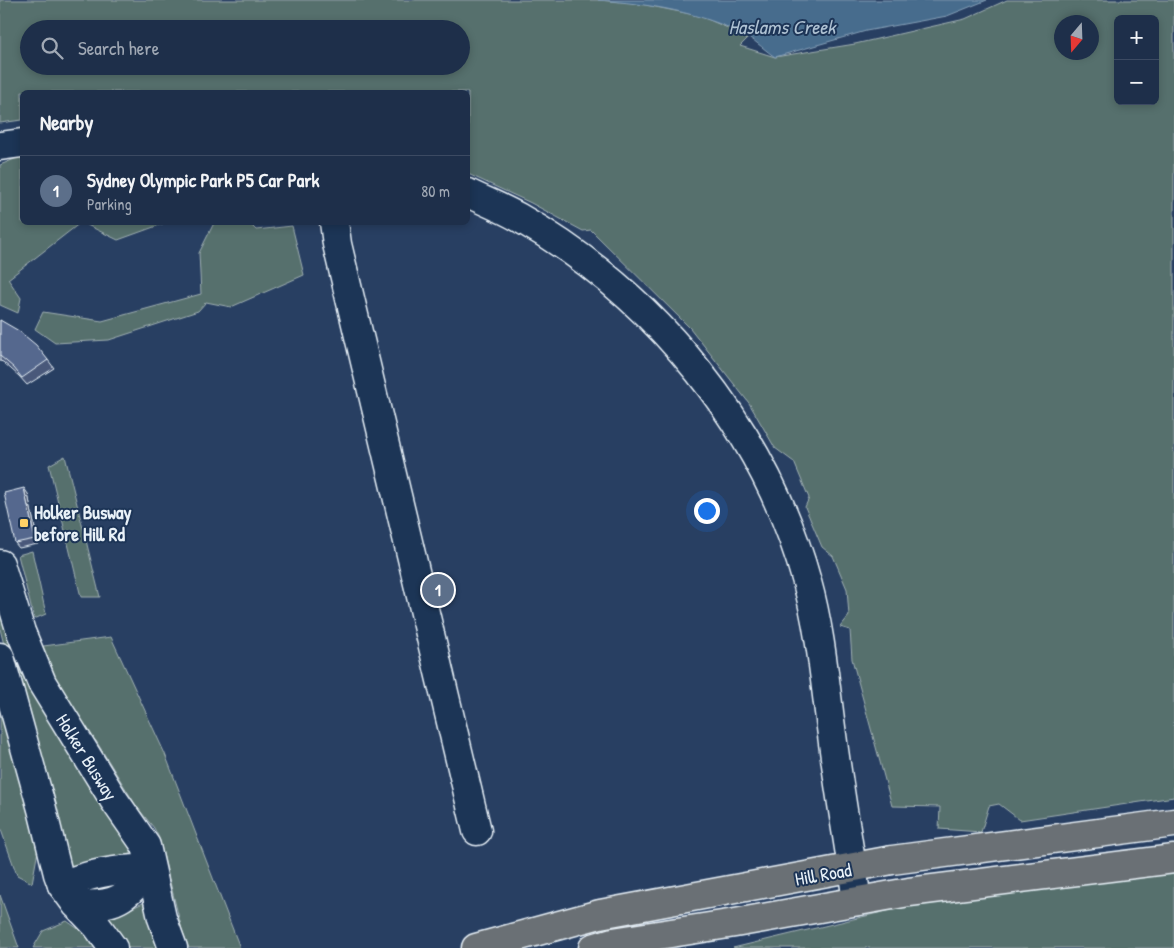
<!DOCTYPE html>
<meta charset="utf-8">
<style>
:root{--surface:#1e2f4a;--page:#263751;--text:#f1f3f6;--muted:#a1a9b5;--line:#3c4a62;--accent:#ea580c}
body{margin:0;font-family:"Patrick Hand",sans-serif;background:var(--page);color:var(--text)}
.controls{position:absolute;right:15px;top:15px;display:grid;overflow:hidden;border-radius:8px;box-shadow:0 2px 8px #0003}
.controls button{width:45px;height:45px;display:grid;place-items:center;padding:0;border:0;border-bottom:1px solid var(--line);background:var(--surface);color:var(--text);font:25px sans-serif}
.compass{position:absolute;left:1054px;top:15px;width:45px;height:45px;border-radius:50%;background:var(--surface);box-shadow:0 2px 8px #0003;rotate:199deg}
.you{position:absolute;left:706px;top:510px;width:18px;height:18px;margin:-12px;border:4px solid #fff;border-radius:50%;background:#1a73e8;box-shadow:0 0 0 8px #1a73e833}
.badge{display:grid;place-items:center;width:32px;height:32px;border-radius:50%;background:var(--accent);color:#fff;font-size:16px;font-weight:700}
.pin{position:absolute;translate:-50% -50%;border:2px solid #fff;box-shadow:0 1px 5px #0006}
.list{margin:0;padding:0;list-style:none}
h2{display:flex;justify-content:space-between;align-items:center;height:65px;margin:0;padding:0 20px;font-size:21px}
h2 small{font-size:16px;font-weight:400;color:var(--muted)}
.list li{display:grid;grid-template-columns:32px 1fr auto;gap:15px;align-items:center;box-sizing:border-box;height:70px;padding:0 20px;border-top:1px solid var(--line)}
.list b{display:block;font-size:19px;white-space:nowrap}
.list p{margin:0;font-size:16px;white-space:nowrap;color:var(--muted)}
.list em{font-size:16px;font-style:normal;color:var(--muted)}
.icon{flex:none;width:28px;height:28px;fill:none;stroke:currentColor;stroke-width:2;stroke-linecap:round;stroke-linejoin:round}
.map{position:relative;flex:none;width:1174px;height:948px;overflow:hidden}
.search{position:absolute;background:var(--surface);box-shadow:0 2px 8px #0003;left:20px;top:20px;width:450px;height:55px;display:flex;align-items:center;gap:12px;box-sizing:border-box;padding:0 18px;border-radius:28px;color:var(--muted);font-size:19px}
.panel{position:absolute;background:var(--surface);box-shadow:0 2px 8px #0003;left:20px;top:90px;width:450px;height:135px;border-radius:8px}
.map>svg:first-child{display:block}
.green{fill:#57706d;stroke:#a0b0b2;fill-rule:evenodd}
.water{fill:#466c8d;stroke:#87a1b8}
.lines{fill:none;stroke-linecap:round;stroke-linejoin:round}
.minor-casing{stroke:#e8f1f8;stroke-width:31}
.major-casing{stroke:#e8f1f8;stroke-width:31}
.minor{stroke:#1d3557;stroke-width:28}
.major{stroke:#6b7074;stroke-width:28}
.wall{fill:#48597a;stroke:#e8f1f8}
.shaded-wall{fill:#3b4863;stroke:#e8f1f8}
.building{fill:#54678e;stroke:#e8f1f8}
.poi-dot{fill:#ffd166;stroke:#1d3557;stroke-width:2}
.labels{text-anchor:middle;stroke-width:4;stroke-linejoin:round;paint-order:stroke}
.poi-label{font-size:19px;font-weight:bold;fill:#e8f1f8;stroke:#1d3557;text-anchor:start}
.street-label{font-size:19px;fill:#e8f1f8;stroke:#1d3557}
.water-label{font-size:20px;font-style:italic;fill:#afc2d3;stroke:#1d3557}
</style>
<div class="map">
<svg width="1174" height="948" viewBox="0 0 1174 948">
<rect width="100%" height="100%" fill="#283f62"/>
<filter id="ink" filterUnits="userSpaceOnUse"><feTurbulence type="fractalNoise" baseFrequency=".02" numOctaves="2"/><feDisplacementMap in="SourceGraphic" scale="10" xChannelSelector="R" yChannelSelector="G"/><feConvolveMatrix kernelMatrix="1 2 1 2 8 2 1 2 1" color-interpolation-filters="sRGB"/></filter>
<g filter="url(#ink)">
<!-- green -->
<g class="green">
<path d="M 0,0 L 598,0 L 636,3 L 700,16 L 749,37 L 740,46 L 775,57 L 855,44 L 965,19 L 1007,0 L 1174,0 L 1174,797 L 1020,820 L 999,804 L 989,806 L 981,832 L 939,829 L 940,807 L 892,806 L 852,659 L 850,630 L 840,627 L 849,616 L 847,589 L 833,556 L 822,547 L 805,507 L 809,498 L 794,462 L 775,448 L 749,403 L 690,328 L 591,230 L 583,231 L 531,203 L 468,174 L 468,92 L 22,92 L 22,120 L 0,123 ZM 1118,19 L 1155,19 L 1155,101 L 1118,101 ZM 1062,22 L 1092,22 L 1092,52 L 1062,52 ZM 29,29 L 461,29 L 461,66 L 29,66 Z"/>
<path d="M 22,156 L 22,222 L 80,223 L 8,279 L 21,298 L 18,313 L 0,305 L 0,165 Z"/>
<path d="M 83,223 L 83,222 L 165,223 L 118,240 Z"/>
<path d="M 214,223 L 249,223 L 256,230 L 292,226 L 304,275 L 231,307 L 206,302 L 198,311 L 109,340 L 55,343 L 35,329 L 43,312 L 102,321 L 201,294 L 199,253 Z"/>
<path d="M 65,456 L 100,597 L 81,597 L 49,465 Z"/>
<path d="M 32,551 L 46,614 L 34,619 L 18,555 Z"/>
<path d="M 0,592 L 124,836 L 131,852 L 131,860 L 70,872 L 13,680 L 0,629 Z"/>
<path d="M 111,637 L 165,754 L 240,948 L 189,948 L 182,930 L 159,838 L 154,828 L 137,807 L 96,741 L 75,719 L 36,647 Z"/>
<path d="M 0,687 L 40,840 L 32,883 L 17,875 L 0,827 Z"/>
<path d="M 1174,873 L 1174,948 L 733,948 L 899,908 Z"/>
<path d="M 0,895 L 19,948 L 0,948 Z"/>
<path d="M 143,903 L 158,948 L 123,948 L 104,916 L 124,912 Z"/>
<path d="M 67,921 L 91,938 L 97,948 L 33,948 L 43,931 Z"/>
</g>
<!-- water -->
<path class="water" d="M 598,0 L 987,0 L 947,16 L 866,31 L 775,57 C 766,51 757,42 747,36 C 701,12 649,4 598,0 Z"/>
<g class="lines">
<!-- minor casing -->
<g class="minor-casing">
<g id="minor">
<path d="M 0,146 L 22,143"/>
<path d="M 468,193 C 484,201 502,208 518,217 C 656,295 765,429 807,582 C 821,632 825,684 832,735 C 839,790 849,845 857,901"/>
<path d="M 334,222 L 337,244 L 477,831"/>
<path d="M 0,564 L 21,632 L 42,683 L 114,800 L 146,846 L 162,918 L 173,948"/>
<path d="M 0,657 L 42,809 L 58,874 L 62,885 L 76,904 L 97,926 L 113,948"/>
<path d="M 62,885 C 91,873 119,868 150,869"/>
<path d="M 76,904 C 117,907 124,899 150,869"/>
</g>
</g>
<!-- major casing -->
<g class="major-casing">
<g id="major">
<path d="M 476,948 L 600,914 L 892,860 L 1174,823"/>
<path d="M 593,948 L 613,942 L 735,923 L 909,892 L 1174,859"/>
</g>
</g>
<!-- minor -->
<use href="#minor" class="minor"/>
<!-- major -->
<use href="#major" class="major"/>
</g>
<!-- wall -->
<g class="wall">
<path d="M 0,320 L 48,360 L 54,368 L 27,385 L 19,376 L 3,362 L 0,361 Z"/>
<path d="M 28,494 L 38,544 L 19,548 L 15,543 Z"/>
</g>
<!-- shaded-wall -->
<path class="shaded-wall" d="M 24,488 L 28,494 L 38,544 L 35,539 Z"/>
<!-- building -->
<g class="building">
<path d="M 0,320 L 19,331 L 36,345 L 48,360 L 22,378 L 14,368 L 0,356 Z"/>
<path d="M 24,488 L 35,539 L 15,543 L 4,493 Z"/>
</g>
</g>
<!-- markers -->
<rect class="poi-dot" x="19" y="518" width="10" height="10" rx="2.5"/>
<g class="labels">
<!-- poi labels -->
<g class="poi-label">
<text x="34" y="519">Holker Busway<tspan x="34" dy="22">before Hill Rd</tspan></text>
</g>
<!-- street labels -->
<g class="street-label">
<text transform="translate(87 757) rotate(58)" y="7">Holker Busway</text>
<text transform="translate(823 874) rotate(-10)" y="7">Hill Road</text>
</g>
<!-- water labels -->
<g class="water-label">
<text x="782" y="34">Haslams Creek</text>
</g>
</g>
</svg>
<div class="controls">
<button>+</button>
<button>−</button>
</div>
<svg class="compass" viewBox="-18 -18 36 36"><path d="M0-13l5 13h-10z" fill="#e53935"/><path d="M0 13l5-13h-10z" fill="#a1a9b5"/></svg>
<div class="you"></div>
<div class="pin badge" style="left:438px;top:590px;background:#5c6f8a">1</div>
<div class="search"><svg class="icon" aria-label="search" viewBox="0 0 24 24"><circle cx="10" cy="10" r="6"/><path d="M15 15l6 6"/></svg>Search here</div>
<section class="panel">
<h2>Nearby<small></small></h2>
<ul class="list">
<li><span class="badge" style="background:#5c6f8a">1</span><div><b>Sydney Olympic Park P5 Car Park</b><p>Parking</p></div><em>80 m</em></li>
</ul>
</section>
</div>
